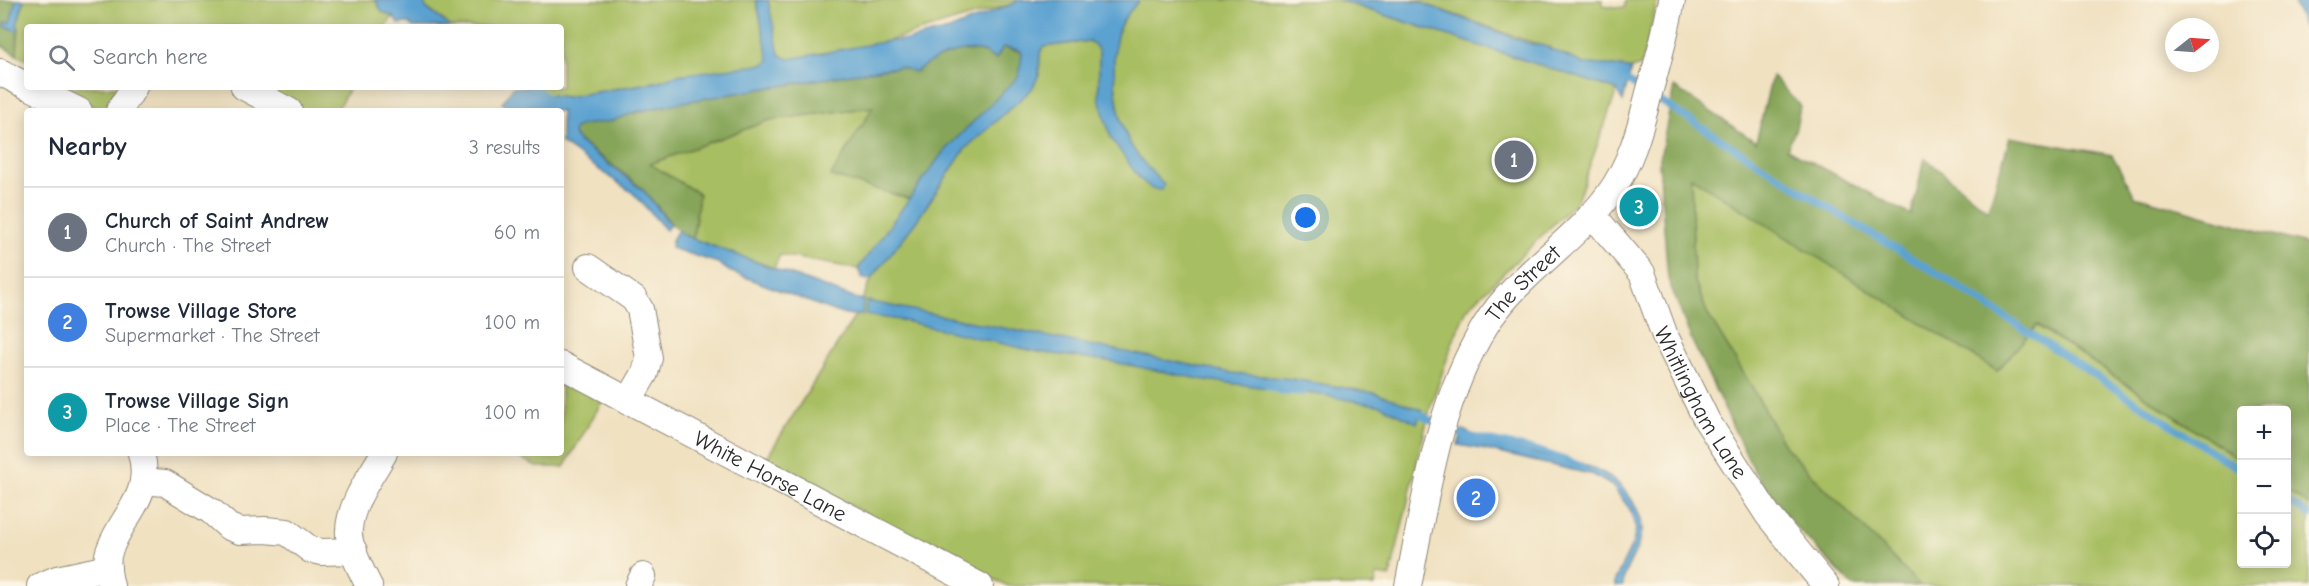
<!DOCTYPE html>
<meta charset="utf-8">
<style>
:root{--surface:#fff;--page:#f6f6f7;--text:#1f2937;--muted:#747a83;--line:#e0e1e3;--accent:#d1495b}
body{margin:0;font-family:"Comic Neue",sans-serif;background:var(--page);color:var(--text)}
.controls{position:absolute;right:18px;bottom:18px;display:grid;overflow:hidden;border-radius:6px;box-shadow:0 3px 15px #0003}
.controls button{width:54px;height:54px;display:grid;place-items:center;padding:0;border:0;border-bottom:2px solid var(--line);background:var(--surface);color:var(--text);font:30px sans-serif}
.compass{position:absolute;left:2165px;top:18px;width:54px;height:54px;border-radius:50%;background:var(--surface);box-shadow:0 3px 15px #0003;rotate:73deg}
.you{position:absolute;left:1306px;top:218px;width:21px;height:21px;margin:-15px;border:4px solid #fff;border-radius:50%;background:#1a73e8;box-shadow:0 0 0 9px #1a73e833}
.badge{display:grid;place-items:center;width:39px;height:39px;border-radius:50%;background:var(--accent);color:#fff;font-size:20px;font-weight:700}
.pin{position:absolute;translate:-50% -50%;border:3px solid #fff;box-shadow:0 2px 6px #0006}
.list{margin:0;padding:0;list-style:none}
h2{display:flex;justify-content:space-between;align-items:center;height:78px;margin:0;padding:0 24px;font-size:26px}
h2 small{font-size:20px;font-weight:400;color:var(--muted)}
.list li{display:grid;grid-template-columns:39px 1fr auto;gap:18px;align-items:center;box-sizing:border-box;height:90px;padding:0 24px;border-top:2px solid var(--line)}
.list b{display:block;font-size:22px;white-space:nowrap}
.list p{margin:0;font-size:20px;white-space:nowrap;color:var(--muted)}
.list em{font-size:20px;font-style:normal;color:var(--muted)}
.icon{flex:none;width:33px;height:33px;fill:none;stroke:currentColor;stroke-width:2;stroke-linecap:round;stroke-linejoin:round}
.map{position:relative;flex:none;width:2309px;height:586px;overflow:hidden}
.search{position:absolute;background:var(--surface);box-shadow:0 3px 15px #0003;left:24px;top:24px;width:540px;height:66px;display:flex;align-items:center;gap:15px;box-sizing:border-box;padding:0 21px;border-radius:6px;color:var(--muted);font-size:22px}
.panel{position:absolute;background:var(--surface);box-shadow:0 3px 15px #0003;left:24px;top:108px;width:540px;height:348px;border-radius:6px}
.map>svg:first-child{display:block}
.green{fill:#a8be62;stroke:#6a7446;stroke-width:1.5}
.forest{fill:#86a558;stroke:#586842;stroke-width:1.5}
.water{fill:#5ba2d1;stroke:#43667e;stroke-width:1.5}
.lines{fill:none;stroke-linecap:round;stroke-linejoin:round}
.stream{stroke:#5ba2d1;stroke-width:7}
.minor-casing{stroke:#8e8676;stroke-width:28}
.minor{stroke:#fff;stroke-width:26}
.labels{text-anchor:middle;stroke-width:5;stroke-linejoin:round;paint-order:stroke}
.street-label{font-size:22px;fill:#2b2b2b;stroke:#fcf5e5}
</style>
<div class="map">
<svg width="2309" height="586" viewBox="0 0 2309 586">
<rect width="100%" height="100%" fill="#fcf5e5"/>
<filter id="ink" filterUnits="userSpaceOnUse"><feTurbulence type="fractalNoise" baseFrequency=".0167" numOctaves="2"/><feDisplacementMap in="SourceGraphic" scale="12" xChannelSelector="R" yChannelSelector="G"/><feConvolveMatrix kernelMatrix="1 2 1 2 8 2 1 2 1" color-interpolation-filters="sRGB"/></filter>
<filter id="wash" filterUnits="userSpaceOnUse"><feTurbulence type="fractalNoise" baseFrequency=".008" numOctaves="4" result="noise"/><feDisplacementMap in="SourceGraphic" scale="24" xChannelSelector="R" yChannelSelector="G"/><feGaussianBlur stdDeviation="1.35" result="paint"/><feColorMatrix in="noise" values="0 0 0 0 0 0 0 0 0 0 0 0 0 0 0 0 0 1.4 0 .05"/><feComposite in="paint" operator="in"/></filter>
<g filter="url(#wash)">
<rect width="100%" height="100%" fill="#f0e1c1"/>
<!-- green -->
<g class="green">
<path d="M 24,0 L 403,0 L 386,27 L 27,27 L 27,60 L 17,55 L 19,28 L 17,26 Z"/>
<path d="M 416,0 L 1017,0 L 1015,3 L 888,41 L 756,67 L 676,75 L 659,81 L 566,97 L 543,94 L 533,87 L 561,87 L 561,27 L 452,27 Z"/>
<path d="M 1139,0 L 1338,0 L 1617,90 L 1577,201 L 1467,309 L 1455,336 L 1430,408 L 1390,577 L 1377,575 L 1375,586 L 1008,586 L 928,548 L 766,459 L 855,316 L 872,278 L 915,223 L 965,149 L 1039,75 L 1040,53 L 1043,47 L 1089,41 L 1095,45 L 1099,52 L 1099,98 L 1111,138 L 1163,185 C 1153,173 1139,160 1131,145 C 1116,119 1108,55 1120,26 C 1124,17 1133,8 1139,0 Z"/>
<path d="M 1407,0 L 1603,0 L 1602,5 L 1624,8 L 1626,0 L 1658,0 L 1641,66 L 1631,69 L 1608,65 L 1584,64 L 1548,48 L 1550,46 L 1548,48 L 1422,3 Z"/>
<path d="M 54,87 L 129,87 L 114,111 L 104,111 L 57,91 Z"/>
<path d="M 256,87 L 350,87 L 336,111 L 301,111 Z"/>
<path d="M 874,107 L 831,176 L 910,199 L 858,269 L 780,255 L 774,268 L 693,239 L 699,194 L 649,164 L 770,120 Z"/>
<path d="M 1691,176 L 1997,371 L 2036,325 L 2241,460 L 2242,564 L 2286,564 L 2287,490 L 2309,505 L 2309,586 L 1920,586 L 1785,447 L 1747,379 L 1708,315 L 1694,279 Z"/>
<path d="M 561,378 L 603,400 L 564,467 L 537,467 L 512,453 L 561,453 Z"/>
</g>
<!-- forest -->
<g class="forest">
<path d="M 0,0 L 16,0 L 10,24 L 4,26 L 18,31 L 17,55 L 0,45 Z"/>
<path d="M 1003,47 L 1023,53 L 1020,76 L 944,151 L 910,199 L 831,176 L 873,107 L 770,120 L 650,164 L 699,194 L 693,239 C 670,230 661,208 644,191 C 625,172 599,157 578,140 L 573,134 L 575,128 L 582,125 L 677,103 L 881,69 L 900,67 L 915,72 C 932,59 960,46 983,52 C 987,53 992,57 996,59 Z"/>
<path d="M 1772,76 L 1800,106 L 1796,128 L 1787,149 L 1911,215 L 1925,158 L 1988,210 L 2010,137 L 2112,155 L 2135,196 L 2309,245 L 2309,505 L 2287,490 L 2286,410 L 2242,410 L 2241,460 L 2037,325 L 1997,371 L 1691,177 L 1694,279 L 1708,315 L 1747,379 L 1785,447 L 1920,586 L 1853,586 L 1792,523 L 1754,471 L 1692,341 L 1668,279 L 1659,163 L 1674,87 L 1756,142 Z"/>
</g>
<!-- water -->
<g class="water">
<path d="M 16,0 L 24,0 L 17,26 L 19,27 L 18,31 L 4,26 L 5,22 L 10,23 Z"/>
<path d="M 375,0 L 423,0 L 426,8 L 451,27 L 413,27 L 408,23 L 399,24 L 392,16 L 382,12 Z"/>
<path d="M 756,0 L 768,0 L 779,54 L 789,59 L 888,41 L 907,40 L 949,30 L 1015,3 L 1017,0 L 1139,0 C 1133,8 1124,17 1120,26 C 1108,55 1116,119 1131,145 C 1139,160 1153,173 1164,185 L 1162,190 L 1152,189 L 1139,178 L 1111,138 L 1099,98 L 1099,52 L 1095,45 L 1089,41 L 1043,47 L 1040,53 L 1039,75 L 1032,89 L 965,149 L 915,223 L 872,278 L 867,280 L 862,278 L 858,269 L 944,151 L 1019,76 L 1022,53 L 1020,50 L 1003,47 L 996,59 C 992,57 987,54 983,52 C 961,46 932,59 915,72 L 900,67 L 881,69 L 677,103 L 636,112 L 612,121 L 582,125 L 575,128 L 573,134 L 578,141 L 644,191 L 670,224 L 666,230 L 634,194 L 561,143 L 561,111 L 513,111 L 502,103 L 513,87 L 532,87 L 543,94 L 566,97 L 657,82 L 677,75 L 765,64 L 769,60 Z"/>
<path d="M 1338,0 L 1407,0 L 1422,3 L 1528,43 L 1544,46 L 1584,64 L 1608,65 L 1631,69 L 1623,102 L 1617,90 Z"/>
<path d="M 2293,0 L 2309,0 L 2309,43 L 2308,40 Z"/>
<path d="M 678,230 L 683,235 L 854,298 L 864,300 L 862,315 L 845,315 L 828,309 L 729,271 L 718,263 L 671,248 L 672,240 Z"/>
<path d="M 867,301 L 1232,373 L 1293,379 L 1375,393 L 1422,410 L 1417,423 L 1382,406 L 1322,395 L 1205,380 L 1108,361 L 1038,352 L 900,320 L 865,315 Z"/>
<path d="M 1463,430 C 1494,445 1529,452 1563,461 C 1574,463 1588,465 1598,470 C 1619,480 1643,506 1642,530 C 1641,550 1623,566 1623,586 L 1615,586 L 1615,580 L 1633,543 L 1636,529 L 1630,509 L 1612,486 L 1594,475 L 1486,450 L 1458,445 Z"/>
</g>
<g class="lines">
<!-- stream -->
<g class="stream">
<path d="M 1621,77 L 1645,92"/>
<path d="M 533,87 L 548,98"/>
<path d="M 1654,97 L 1840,215 L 1945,278 L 2242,471"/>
<path d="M 1268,386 L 1281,391 L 1304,392"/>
<path d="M 1414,411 L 1438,424"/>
<path d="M 1448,428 L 1463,435 L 1539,451 L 1582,466"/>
<path d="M 2286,500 L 2309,515"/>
</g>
</g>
</g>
<g filter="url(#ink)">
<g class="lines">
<!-- minor casing -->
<g class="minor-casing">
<g id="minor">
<path d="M 0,72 L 27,86"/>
<path d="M 30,87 L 79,111"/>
<path d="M 244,87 L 289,111"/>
<path d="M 119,111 L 134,87"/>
<path id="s1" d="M 1592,214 L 1642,273 L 1665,336 L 1707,421 L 1768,515 L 1826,586"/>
<path d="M 588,267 L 634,299 L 640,309 L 649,358 L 645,373 L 628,402"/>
<path id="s2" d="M 561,365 L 980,586"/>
<path d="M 143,481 L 165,483 L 211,511 L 229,527 L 240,531 L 265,530 L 287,532 L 311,550 L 322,552 L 354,551"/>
<path d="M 40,586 L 57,579 L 108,568"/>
<path d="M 111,586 C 108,574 105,560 110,549 C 123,513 153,497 141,453"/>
<path d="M 369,586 C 362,572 347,545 349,529 C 351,502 371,476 384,453"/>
<path d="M 638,586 L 643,576"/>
<path id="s3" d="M 1408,586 C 1426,497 1437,405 1485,326 C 1516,276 1571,244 1607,197 C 1630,167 1640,129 1649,93 C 1658,62 1666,31 1672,0"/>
</g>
</g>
<!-- minor -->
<use href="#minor" class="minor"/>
</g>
</g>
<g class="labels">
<!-- street labels -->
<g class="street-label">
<text dy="8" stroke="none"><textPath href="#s3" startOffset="330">The Street</textPath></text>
<text dy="8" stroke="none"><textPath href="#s1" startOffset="220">Whitlingham Lane</textPath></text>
<text dy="8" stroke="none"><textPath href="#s2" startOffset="237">White Horse Lane</textPath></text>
</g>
</g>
</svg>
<div class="controls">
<button>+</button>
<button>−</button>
<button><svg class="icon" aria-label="locate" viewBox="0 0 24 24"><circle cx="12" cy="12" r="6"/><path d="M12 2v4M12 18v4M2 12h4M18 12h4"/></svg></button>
</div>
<svg class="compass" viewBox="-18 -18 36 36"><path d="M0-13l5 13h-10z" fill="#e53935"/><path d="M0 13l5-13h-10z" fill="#747a83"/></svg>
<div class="you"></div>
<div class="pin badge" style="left:1514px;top:160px;background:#6b7280">1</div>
<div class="pin badge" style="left:1476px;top:498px;background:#3f7fe0">2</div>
<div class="pin badge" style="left:1639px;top:207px;background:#0f9aa8">3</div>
<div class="search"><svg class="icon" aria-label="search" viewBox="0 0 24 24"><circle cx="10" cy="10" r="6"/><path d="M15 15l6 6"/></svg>Search here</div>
<section class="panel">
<h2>Nearby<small>3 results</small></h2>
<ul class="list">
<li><span class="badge" style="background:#6b7280">1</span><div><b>Church of Saint Andrew</b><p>Church · The Street</p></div><em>60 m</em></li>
<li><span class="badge" style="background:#3f7fe0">2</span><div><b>Trowse Village Store</b><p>Supermarket · The Street</p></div><em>100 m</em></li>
<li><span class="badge" style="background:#0f9aa8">3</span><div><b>Trowse Village Sign</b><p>Place · The Street</p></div><em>100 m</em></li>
</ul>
</section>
</div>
